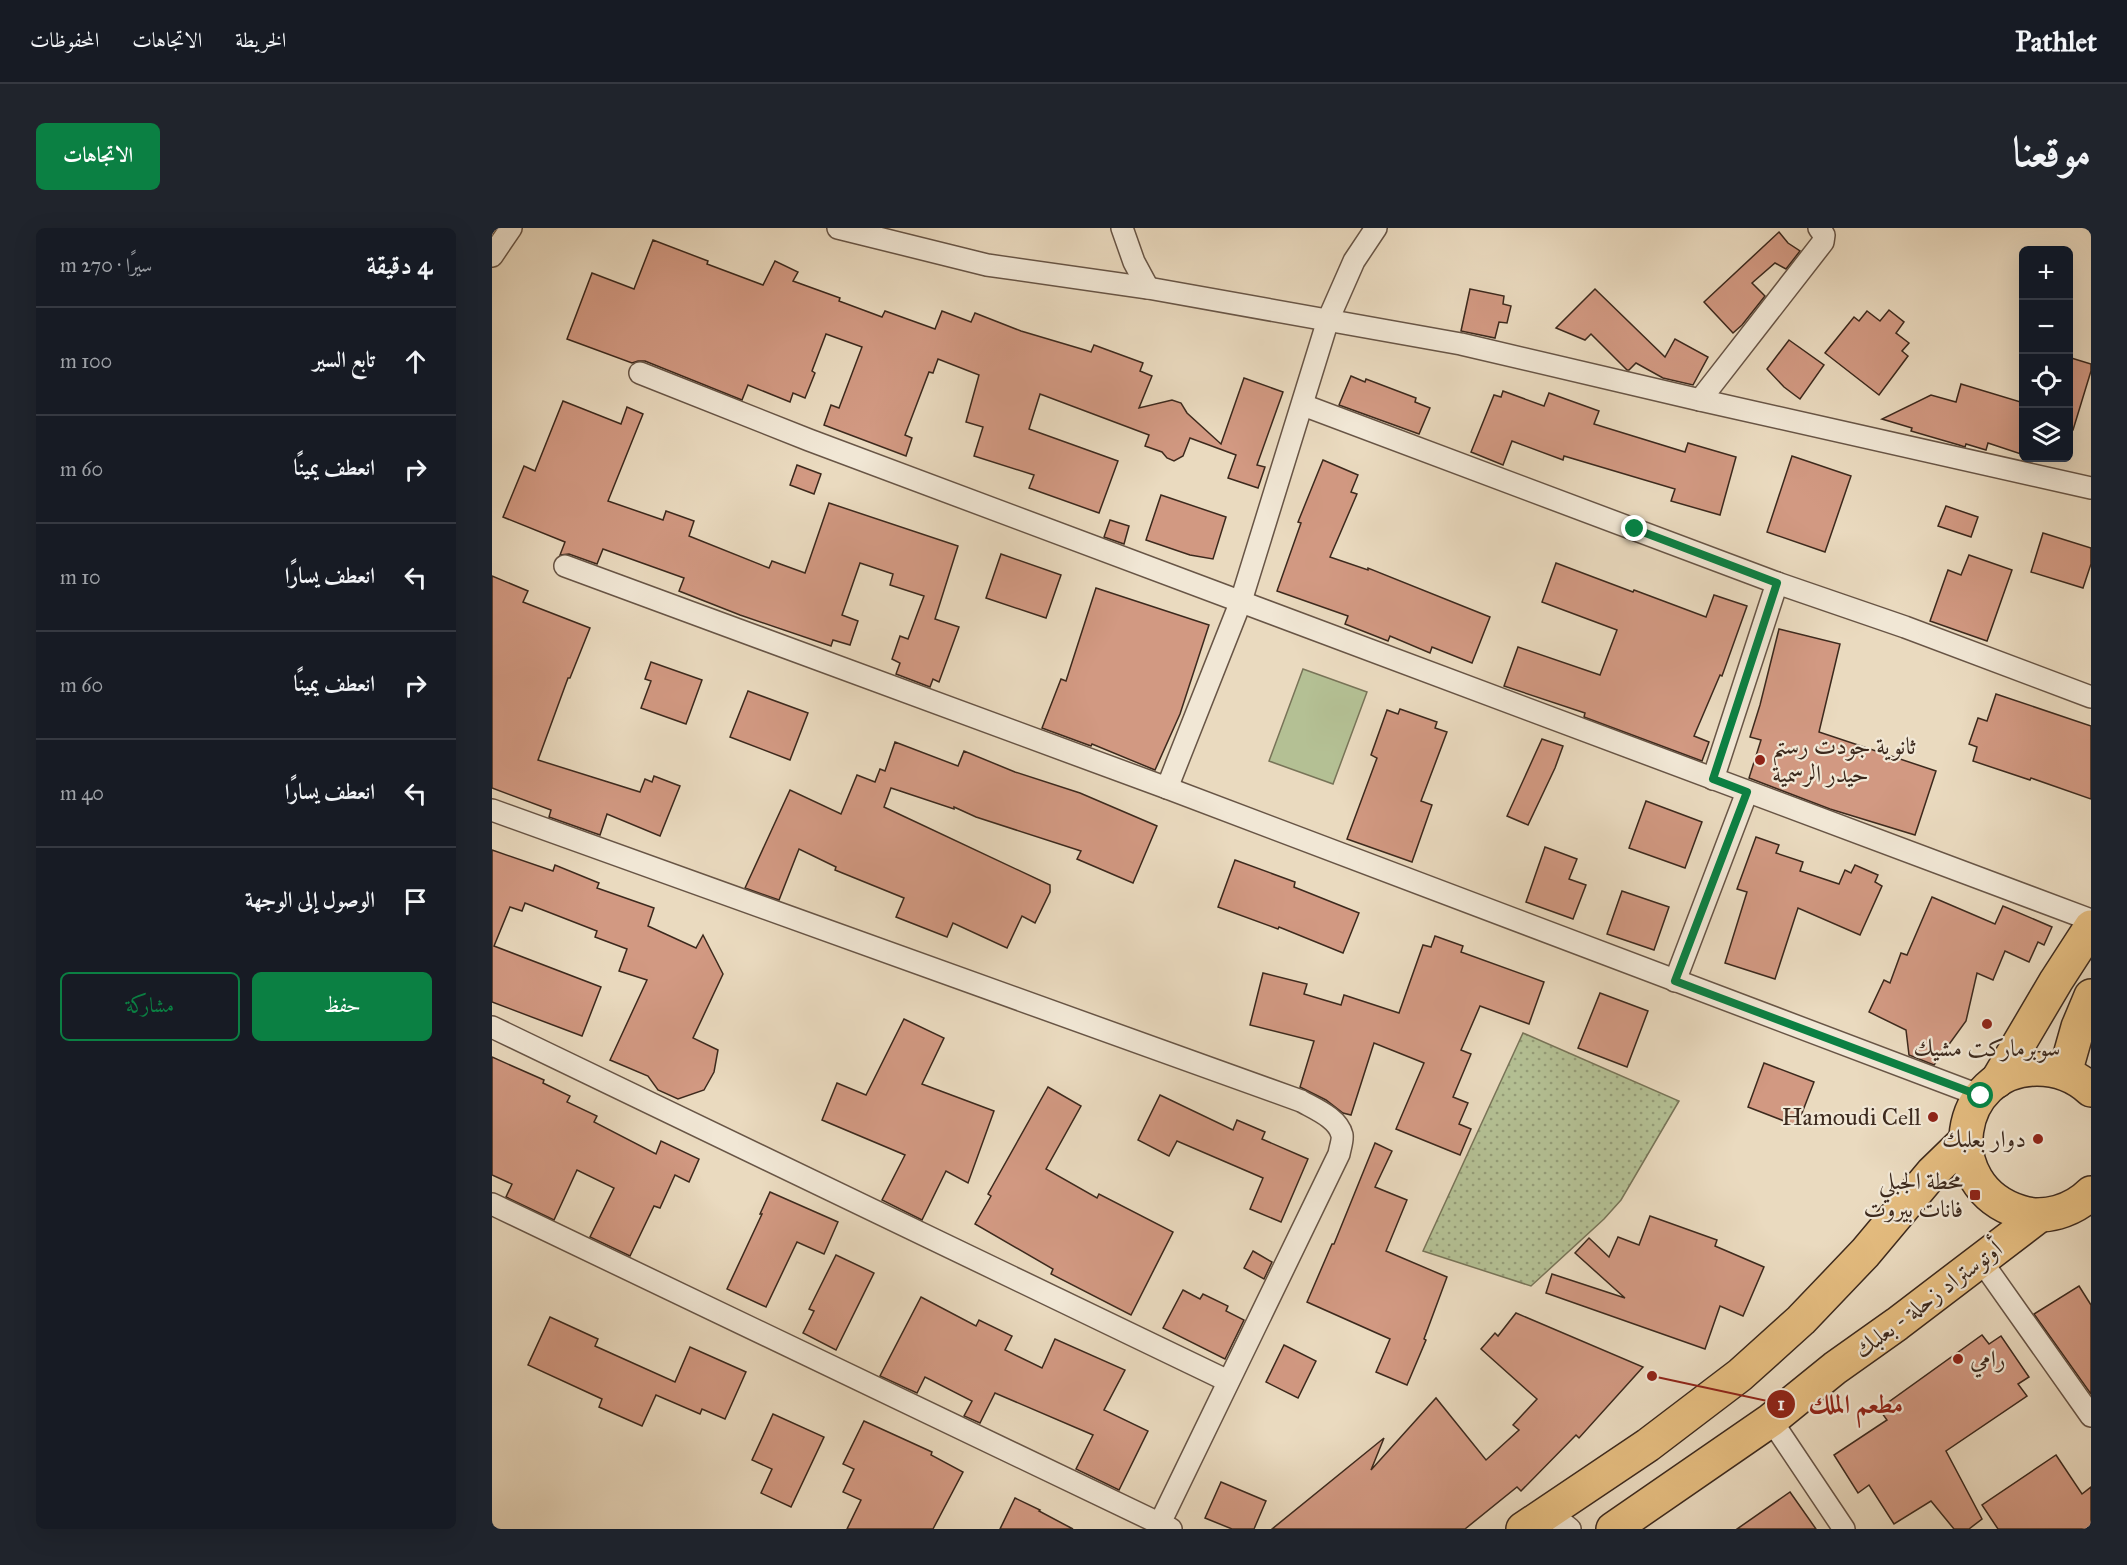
<!DOCTYPE html>
<html lang="ar">
<meta charset="utf-8">
<style>
:root{--surface:#171b24;--page:#20242c;--text:#f1f3f6;--muted:#9ea1a6;--line:#363941;--accent:#0b8043}
body{margin:0;font-family:"IM FELL Great Primer",Amiri,serif;background:var(--page);color:var(--text);direction:rtl}
.controls{position:absolute;right:18px;top:18px;display:grid;overflow:hidden;border-radius:9px;box-shadow:0 6px 24px #0002}
.controls button{width:54px;height:54px;display:grid;place-items:center;padding:0;border:0;border-bottom:2px solid var(--line);background:var(--surface);color:var(--text);font:30px sans-serif}
.stop{position:absolute;width:18px;height:18px;margin:-14px;border:4px solid #0b8043;border-radius:50%;background:#fff}
.stop.end{background:#0b8043;border-color:#fff;box-shadow:0 2px 6px #0008}
.list{margin:0;padding:0;list-style:none}
h2{display:flex;justify-content:space-between;align-items:center;height:78px;margin:0;padding:0 24px;font-size:26px}
h2 small{font-size:20px;font-weight:400;color:var(--muted)}
.list li{display:grid;grid-template-columns:39px 1fr auto;gap:18px;align-items:center;box-sizing:border-box;height:108px;padding:0 24px;border-top:2px solid var(--line)}
.list b{display:block;font-size:22px;white-space:nowrap}
.list em{font-size:20px;font-style:normal;color:var(--muted)}
.actions{display:flex;gap:12px;padding:18px 24px}
.actions a{flex:1;padding:14px 0;border:2px solid var(--accent);border-radius:9px;text-align:center;font-size:21px;color:var(--accent)}
.actions .main{background:var(--accent);color:#fff}
.icon{flex:none;width:33px;height:33px;fill:none;stroke:currentColor;stroke-width:2;stroke-linecap:round;stroke-linejoin:round}
.map{position:relative;flex:none;width:1599px;height:1301px;overflow:hidden;direction:ltr;border-radius:9px}
header{display:flex;align-items:center;gap:36px;box-sizing:border-box;height:84px;padding:0 30px;background:var(--surface);border-bottom:2px solid var(--line)}
header strong{font-size:28px}
nav{display:flex;gap:33px;margin-inline-start:auto;font-size:21px}
.intro{display:flex;align-items:center;justify-content:space-between;box-sizing:border-box;height:144px;padding:0 36px}
h1{margin:0;font-size:42px}
.button{padding:15px 27px;border-radius:9px;background:var(--accent);color:#fff;font-size:21px;font-weight:700}
main{display:flex;gap:36px;padding:0 36px}
aside{flex:1;background:var(--surface);border-radius:9px;box-shadow:0 6px 24px #0002}
.map>svg:first-child{display:block}
.grass{fill:url(#grass-dots);stroke:#787458;stroke-width:1.5}
.garden{fill:#b4c094;stroke:#787458;stroke-width:1.5}
.building{fill:#d29982;stroke:#3c291d;stroke-width:1.5}
.lines{fill:none;stroke-linecap:round;stroke-linejoin:round}
.minor-casing{stroke:#685546;stroke-width:24}
.trunk-casing{stroke:#3c291d;stroke-width:36}
.minor{stroke:#f1e7d5;stroke-width:21}
.trunk{stroke:#e5bd80;stroke-width:33}
.route{stroke:#0b8043;stroke-width:8}
.poi-dot{fill:#8f2418;stroke:#f1e7d5;stroke-width:2}
.labels{text-anchor:middle;stroke-width:4.5;stroke-linejoin:round;paint-order:stroke}
.poi-label{font-size:24px;fill:#3c291d;stroke:#f1e7d5;text-anchor:end}
.street-label{font-size:24px;fill:#3c291d;stroke:#f1e7d5}
.leader{fill:none;stroke:#8f2418;stroke-width:2}
.callout-dot{fill:#8f2418;stroke:#f1e7d5;stroke-width:2}
.mark-label{font-size:18px;text-anchor:middle;font-weight:bold;fill:#fff}
.callout-label{font-size:26px;text-anchor:middle;font-weight:bold;fill:#8f2418;stroke:#f1e7d5;stroke-width:4.5;stroke-linejoin:round;paint-order:stroke}
</style>
<header>
<strong>Pathlet</strong>
<nav><a>الخريطة</a><a>الاتجاهات</a><a>المحفوظات</a></nav>
</header>
<div class="intro"><h1>موقعنا</h1><a class="button">الاتجاهات</a></div>
<main>
<div class="map">
<svg width="1599" height="1301" viewBox="0 0 1599 1301">
<defs>
<pattern id="grass-dots" width="8" height="8" patternUnits="userSpaceOnUse" patternTransform="scale(1.5)"><rect width="8" height="8" fill="#b4c094"/><path d="M2 2h.1M6 6h.1" fill="none" stroke="#949c78" stroke-width="1.8" stroke-linecap="round"/></pattern>
</defs>
<rect width="100%" height="100%" fill="#eadabf"/>
<filter id="stains"><feTurbulence type="fractalNoise" baseFrequency=".00333" numOctaves="4"/><feColorMatrix values="0 0 0 0 .2 0 0 0 0 .09 0 0 0 0 .02 0 0 0 .5 -.17"/></filter>
<radialGradient id="worn" r=".72"><stop offset=".6" stop-color="#630" stop-opacity="0"/><stop offset="1" stop-color="#630" stop-opacity=".3"/></radialGradient>
<!-- grass -->
<path class="grass" d="M 1031,805 L 1187,873 L 1129,972 L 1112,991 L 1039,1058 L 931,1023 Z"/>
<!-- garden -->
<path class="garden" d="M 811,441 L 875,464 L 841,556 L 777,533 Z"/>
<!-- building -->
<g class="building">
<path d="M 1287,4 L 1296,15 L 1308,23 L 1294,41 L 1283,35 L 1260,55 L 1273,68 L 1250,97 L 1241,105 L 1212,74 Z"/>
<path d="M 161,12 L 216,33 L 215,36 L 271,57 L 283,33 L 306,44 L 301,53 L 348,70 L 347,73 L 390,89 L 393,83 L 443,101 L 450,83 L 479,94 L 483,85 L 529,103 L 593,122 L 599,124 L 602,117 L 651,135 L 648,143 L 660,148 L 647,180 L 680,172 L 689,175 L 695,185 L 729,216 L 752,150 L 791,164 L 765,237 L 773,239 L 766,260 L 736,250 L 744,227 L 698,210 L 691,228 L 682,233 L 675,230 L 670,224 L 653,218 L 657,207 L 548,166 L 537,201 L 626,233 L 607,285 L 537,260 L 542,247 L 482,228 L 491,199 L 474,194 L 487,147 L 446,131 L 441,145 L 437,144 L 413,207 L 420,210 L 414,228 L 332,197 L 339,177 L 347,180 L 370,119 L 334,106 L 320,143 L 323,145 L 313,170 L 301,165 L 298,174 L 256,157 L 250,172 L 153,133 L 146,133 L 140,135 L 75,111 L 100,45 L 142,61 Z"/>
<path d="M 978,61 L 1012,68 L 1011,76 L 1019,78 L 1015,95 L 1007,94 L 1003,110 L 969,103 Z"/>
<path d="M 1103,61 L 1173,129 L 1183,111 L 1216,129 L 1201,157 L 1171,150 L 1144,135 L 1137,142 L 1135,142 L 1099,106 L 1093,112 L 1064,100 Z"/>
<path d="M 1397,82 L 1412,94 L 1404,105 L 1417,115 L 1410,123 L 1416,128 L 1387,167 L 1333,125 L 1362,89 L 1367,93 L 1375,83 L 1388,93 Z"/>
<path d="M 1297,112 L 1332,137 L 1308,171 L 1292,159 L 1275,141 Z"/>
<path d="M 1576,129 L 1599,136 L 1599,143 L 1581,202 L 1576,202 Z"/>
<path d="M 859,148 L 873,154 L 874,151 L 924,170 L 923,174 L 938,180 L 927,206 L 847,177 Z"/>
<path d="M 1469,156 L 1532,175 L 1532,227 L 1496,215 L 1494,222 L 1474,216 L 1473,219 L 1467,217 L 1419,203 L 1420,200 L 1390,191 L 1439,167 L 1464,174 Z"/>
<path d="M 1011,163 L 1052,178 L 1057,165 L 1107,183 L 1102,196 L 1193,224 L 1196,215 L 1244,229 L 1228,287 L 1179,273 L 1183,261 L 1072,228 L 1071,232 L 1020,213 L 1011,237 L 979,224 L 1002,167 L 1009,169 Z"/>
<path d="M 71,173 L 129,196 L 135,179 L 151,186 L 116,273 L 171,292 L 174,283 L 202,293 L 197,308 L 277,340 L 280,333 L 313,345 L 337,275 L 466,318 L 443,391 L 467,399 L 447,454 L 441,451 L 438,459 L 404,446 L 408,435 L 400,431 L 408,408 L 416,411 L 432,368 L 398,357 L 401,346 L 368,335 L 350,387 L 366,393 L 358,417 L 341,412 L 339,418 L 248,387 L 187,363 L 192,350 L 111,321 L 105,336 L 77,326 L 68,327 L 73,314 L 11,289 L 32,238 L 43,243 Z"/>
<path d="M 1300,228 L 1359,248 L 1333,324 L 1275,304 Z"/>
<path d="M 831,232 L 866,247 L 859,264 L 865,266 L 838,329 L 876,342 L 876,340 L 998,389 L 980,435 L 940,419 L 938,425 L 898,408 L 896,413 L 853,396 L 856,388 L 785,363 L 809,295 L 806,294 Z"/>
<path d="M 305,237 L 329,246 L 322,266 L 298,257 Z"/>
<path d="M 669,267 L 734,289 L 721,331 L 698,327 L 654,312 Z"/>
<path d="M 1454,278 L 1486,289 L 1479,309 L 1446,298 Z"/>
<path d="M 618,292 L 637,298 L 632,316 L 612,309 Z"/>
<path d="M 1551,305 L 1599,320 L 1599,336 L 1591,360 L 1539,344 Z"/>
<path d="M 509,326 L 569,347 L 554,390 L 494,370 Z"/>
<path d="M 1477,327 L 1520,342 L 1495,413 L 1438,393 L 1456,342 L 1469,347 Z"/>
<path d="M 1064,335 L 1141,364 L 1142,362 L 1214,389 L 1222,367 L 1255,378 L 1230,448 L 1228,447 L 1202,508 L 1217,514 L 1210,533 L 1092,489 L 1093,485 L 1012,458 L 1026,419 L 1108,447 L 1125,402 L 1050,374 Z"/>
<path d="M 0,348 L 36,363 L 31,374 L 98,400 L 78,450 L 76,450 L 46,532 L 148,564 L 153,551 L 160,554 L 162,548 L 188,558 L 168,608 L 115,586 L 108,607 L 57,589 L 59,582 L 0,560 Z"/>
<path d="M 604,360 L 717,397 L 688,486 L 663,542 L 600,516 L 599,518 L 550,500 L 569,451 L 574,453 Z"/>
<path d="M 1287,401 L 1348,416 L 1327,504 L 1444,543 L 1423,607 L 1338,581 L 1257,550 L 1269,512 L 1258,509 L 1268,477 Z"/>
<path d="M 159,434 L 210,452 L 194,496 L 149,480 L 159,453 L 153,451 Z"/>
<path d="M 256,463 L 316,485 L 298,532 L 238,509 Z"/>
<path d="M 1504,466 L 1599,498 L 1599,571 L 1539,550 L 1538,552 L 1481,533 L 1485,519 L 1477,516 L 1486,490 L 1495,493 Z"/>
<path d="M 908,481 L 945,494 L 943,500 L 955,504 L 929,573 L 940,577 L 920,634 L 855,611 L 885,530 L 879,527 L 895,482 L 906,486 Z"/>
<path d="M 1050,511 L 1071,518 L 1063,540 L 1036,597 L 1015,588 Z"/>
<path d="M 403,514 L 466,538 L 472,523 L 523,544 L 588,565 L 665,598 L 641,655 L 585,631 L 589,623 L 484,589 L 462,579 L 462,581 L 399,560 L 392,579 L 558,657 L 558,664 L 543,695 L 530,688 L 515,720 L 461,695 L 455,709 L 404,689 L 412,670 L 343,642 L 344,639 L 307,621 L 287,672 L 253,660 L 298,562 L 349,586 L 365,547 L 383,554 L 388,541 L 393,543 Z"/>
<path d="M 1154,573 L 1210,594 L 1193,640 L 1137,620 Z"/>
<path d="M 1264,609 L 1287,617 L 1284,625 L 1311,634 L 1308,643 L 1347,656 L 1353,642 L 1359,645 L 1363,637 L 1386,647 L 1383,654 L 1390,658 L 1368,707 L 1306,680 L 1283,751 L 1233,735 L 1255,664 L 1245,661 Z"/>
<path d="M 1053,619 L 1085,631 L 1077,651 L 1094,657 L 1081,691 L 1034,674 Z"/>
<path d="M 0,622 L 61,643 L 63,637 L 107,655 L 105,660 L 162,680 L 156,698 L 204,720 L 211,707 L 231,746 L 201,810 L 226,822 L 222,844 L 212,862 L 186,871 L 166,862 L 156,848 L 118,832 L 155,752 L 127,743 L 135,721 L 103,709 L 105,703 L 33,675 L 30,683 L 18,679 L 2,718 L 109,759 L 90,808 L 0,774 Z"/>
<path d="M 743,632 L 803,654 L 802,659 L 867,685 L 851,725 L 787,699 L 786,701 L 726,679 Z"/>
<path d="M 1130,663 L 1177,679 L 1162,722 L 1115,706 Z"/>
<path d="M 1440,669 L 1503,696 L 1511,678 L 1560,699 L 1552,717 L 1546,714 L 1537,734 L 1513,723 L 1501,752 L 1485,745 L 1474,793 L 1442,837 L 1417,827 L 1414,802 L 1377,784 L 1392,752 L 1398,755 L 1409,725 L 1415,727 Z"/>
<path d="M 943,708 L 971,718 L 969,724 L 1052,754 L 1037,796 L 988,778 L 969,822 L 979,826 L 961,869 L 976,875 L 967,896 L 979,901 L 968,927 L 904,901 L 932,835 L 882,815 L 859,887 L 851,885 L 834,872 L 808,859 L 822,813 L 758,797 L 771,745 L 815,756 L 812,766 L 849,777 L 852,767 L 907,785 L 931,717 L 939,719 Z"/>
<path d="M 1108,765 L 1156,783 L 1135,839 L 1086,820 Z"/>
<path d="M 412,791 L 452,810 L 430,856 L 502,883 L 476,955 L 454,943 L 430,992 L 390,972 L 413,927 L 330,892 L 345,855 L 374,867 Z"/>
<path d="M 0,829 L 52,852 L 51,855 L 78,868 L 75,874 L 105,888 L 102,894 L 164,926 L 169,913 L 207,931 L 197,954 L 183,947 L 168,980 L 162,978 L 138,1028 L 98,1009 L 122,960 L 85,942 L 62,992 L 14,969 L 20,956 L 0,947 Z"/>
<path d="M 1272,835 L 1322,854 L 1305,898 L 1256,879 Z"/>
<path d="M 556,859 L 589,878 L 554,941 L 605,970 L 607,966 L 681,1004 L 639,1087 L 559,1046 L 561,1041 L 483,996 L 499,968 L 496,966 Z"/>
<path d="M 668,867 L 741,902 L 745,892 L 773,904 L 770,911 L 816,931 L 789,994 L 758,981 L 771,950 L 685,913 L 677,928 L 646,912 Z"/>
<path d="M 883,915 L 900,923 L 883,959 L 915,972 L 894,1023 L 955,1049 L 932,1111 L 934,1112 L 915,1157 L 884,1144 L 898,1111 L 815,1074 L 840,1016 L 842,1016 Z"/>
<path d="M 278,964 L 346,994 L 332,1026 L 305,1014 L 274,1079 L 235,1061 L 270,986 L 268,986 Z"/>
<path d="M 1158,988 L 1225,1012 L 1223,1018 L 1272,1039 L 1251,1088 L 1228,1078 L 1213,1121 L 1054,1065 L 1060,1046 L 1133,1070 L 1083,1025 L 1097,1010 L 1117,1029 L 1126,1009 L 1147,1017 Z"/>
<path d="M 761,1023 L 780,1034 L 772,1051 L 752,1040 Z"/>
<path d="M 344,1027 L 382,1045 L 344,1122 L 311,1105 L 322,1083 L 317,1081 Z"/>
<path d="M 1587,1058 L 1599,1077 L 1599,1166 L 1542,1086 Z"/>
<path d="M 691,1062 L 708,1071 L 711,1066 L 736,1078 L 734,1083 L 752,1092 L 733,1131 L 671,1100 Z"/>
<path d="M 429,1069 L 484,1098 L 487,1092 L 520,1108 L 513,1122 L 550,1140 L 563,1111 L 633,1142 L 612,1182 L 656,1203 L 627,1262 L 584,1241 L 601,1207 L 503,1165 L 488,1195 L 472,1188 L 480,1173 L 433,1149 L 425,1165 L 388,1148 Z"/>
<path d="M 1024,1085 L 1151,1139 L 1087,1210 L 1084,1207 L 1029,1263 L 1025,1259 L 973,1301 L 780,1301 L 892,1210 L 879,1242 L 944,1170 L 994,1232 L 1027,1202 L 1021,1197 L 1045,1171 L 989,1121 L 1003,1105 L 1006,1108 Z"/>
<path d="M 58,1089 L 106,1111 L 103,1118 L 183,1154 L 198,1119 L 254,1144 L 233,1191 L 210,1181 L 208,1186 L 164,1167 L 150,1198 L 107,1179 L 110,1171 L 36,1137 Z"/>
<path d="M 1490,1107 L 1497,1116 L 1509,1108 L 1537,1149 L 1526,1156 L 1535,1168 L 1454,1223 L 1490,1291 L 1477,1301 L 1462,1301 L 1439,1273 L 1402,1296 L 1377,1257 L 1366,1265 L 1342,1227 L 1395,1192 L 1387,1181 Z"/>
<path d="M 792,1117 L 824,1133 L 806,1170 L 774,1154 Z"/>
<path d="M 281,1186 L 332,1209 L 299,1279 L 269,1265 L 280,1241 L 260,1232 Z"/>
<path d="M 372,1193 L 440,1224 L 439,1227 L 471,1244 L 441,1301 L 355,1301 L 369,1272 L 351,1264 L 362,1241 L 351,1236 Z"/>
<path d="M 1564,1227 L 1590,1266 L 1599,1259 L 1599,1301 L 1506,1301 L 1490,1277 Z"/>
<path d="M 729,1254 L 774,1273 L 762,1301 L 740,1301 L 713,1290 Z"/>
<path d="M 1298,1264 L 1324,1301 L 1245,1301 Z"/>
<path d="M 523,1270 L 548,1282 L 547,1283 L 581,1301 L 508,1301 Z"/>
</g>
<g class="lines">
<!-- minor casing -->
<g class="minor-casing">
<g id="minor">
<path d="M 346,0 L 495,37 L 656,60 L 969,116 L 1208,172 L 1599,260"/>
<path d="M 630,0 L 642,34 L 656,60"/>
<path d="M 0,28 L 19,0"/>
<path d="M 148,145 L 317,212 L 1599,692"/>
<path d="M 1208,172 L 1331,14 L 1332,7 L 1327,0"/>
<path d="M 811,177 L 1285,355 L 1413,399 L 1599,469"/>
<path d="M 73,338 L 675,560 L 1489,868"/>
<path d="M 1221,551 L 1285,355"/>
<path d="M 675,560 L 749,373 L 836,92 L 862,33 L 884,0"/>
<path d="M 0,582 L 809,873 C 823,881 846,890 850,907 C 851,912 848,920 847,926 L 668,1295"/>
<path d="M 1183,753 L 1255,564"/>
<path d="M 0,799 L 736,1153"/>
<path d="M 0,976 L 679,1301"/>
<path d="M 1488,1031 L 1599,1188"/>
<path d="M 1279,1192 L 1352,1301"/>
<path d="M 1057,1284 L 1078,1301"/>
</g>
</g>
<!-- trunk casing -->
<g class="trunk-casing">
<g id="trunk">
<path d="M 1573,845 L 1586,799 L 1599,768"/>
<path d="M 1505,853 L 1564,753 L 1599,699"/>
<path d="M 1599,862 C 1584,848 1566,841 1545,841 C 1463,841 1445,958 1528,984 C 1552,992 1581,983 1599,965"/>
<path d="M 1031,1301 L 1156,1217 L 1248,1147 L 1309,1092 L 1373,1025 L 1440,945 L 1473,913"/>
<path d="M 1121,1301 L 1279,1192 L 1343,1140 L 1405,1096 L 1548,987"/>
</g>
</g>
<!-- minor -->
<use href="#minor" class="minor"/>
<!-- trunk -->
<use href="#trunk" class="trunk"/>
</g>
<g class="lines">
<!-- route -->
<path class="route" d="M 1143,301 L 1285,355 L 1221,551 L 1255,564 L 1183,753 L 1489,868"/>
</g>
<!-- markers -->
<g class="poi-dot">
<circle cx="1268" cy="532" r="6"/>
<circle cx="1495" cy="796" r="6"/>
<circle cx="1441" cy="889" r="6"/>
<circle cx="1546" cy="911" r="6"/>
<rect x="1477" y="961" width="12" height="12" rx="3"/>
<circle cx="1466" cy="1131" r="6"/>
</g>
<g class="labels">
<!-- poi labels -->
<g class="poi-label">
<text x="1280" y="526" text-anchor="start">ثانوية جودت رستم<tspan x="1280" dy="28">حيدر الرسمية</tspan></text>
<text x="1495" y="828" text-anchor="middle">سوبرماركت مشيك</text>
<text x="1429" y="897">Hamoudi Cell</text>
<text x="1534" y="919">دوار بعلبك</text>
<text x="1471" y="961">محطة الجبلي<tspan x="1471" dy="28">فانات بيروت</tspan></text>
<text x="1478" y="1139" text-anchor="start">رامي</text>
</g>
<!-- street labels -->
<g class="street-label">
<text transform="translate(1436 1071) rotate(-37)" y="8">أوتوستراد زحلة - بعلبك</text>
</g>
</g>
<!-- callouts -->
<path class="leader" d="M1160 1148L1289 1176"/>
<g class="callout-dot">
<circle cx="1160" cy="1148" r="6"/>
<circle cx="1289" cy="1176" r="15"/>
</g>
<g class="mark-label">
<text x="1289" y="1182">1</text>
</g>
<g class="callout-label">
<text x="1364" y="1185">مطعم الملك</text>
</g>
<rect width="100%" height="100%" filter="url(#stains)"/>
<rect width="100%" height="100%" fill="url(#worn)"/>
</svg>
<div class="controls">
<button>+</button>
<button>−</button>
<button><svg class="icon" aria-label="locate" viewBox="0 0 24 24"><circle cx="12" cy="12" r="6"/><path d="M12 2v4M12 18v4M2 12h4M18 12h4"/></svg></button>
<button><svg class="icon" aria-label="layers" viewBox="0 0 24 24"><path d="M12 4l9 5-9 5-9-5zM3 14l9 5 9-5"/></svg></button>
</div>
<div class="stop" style="left:1489px;top:868px"></div>
<div class="stop end" style="left:1143px;top:301px"></div>
</div>
<aside>
<h2>4 دقيقة<small>سيرًا · 270 m</small></h2>
<ul class="list">
<li><svg class="icon" aria-label="ahead" viewBox="0 0 24 24"><path d="M12 20V5M6 11l6-6 6 6"/></svg><div><b>تابع السير</b></div><em>100 m</em></li>
<li><svg class="icon" aria-label="right" viewBox="0 0 24 24"><path d="M7 20v-9h11M14 6l5 5-5 5"/></svg><div><b>انعطف يمينًا</b></div><em>60 m</em></li>
<li><svg class="icon" aria-label="left" viewBox="0 0 24 24"><path d="M17 20v-9H6M10 6l-5 5 5 5"/></svg><div><b>انعطف يسارًا</b></div><em>10 m</em></li>
<li><svg class="icon" aria-label="right" viewBox="0 0 24 24"><path d="M7 20v-9h11M14 6l5 5-5 5"/></svg><div><b>انعطف يمينًا</b></div><em>60 m</em></li>
<li><svg class="icon" aria-label="left" viewBox="0 0 24 24"><path d="M17 20v-9H6M10 6l-5 5 5 5"/></svg><div><b>انعطف يسارًا</b></div><em>40 m</em></li>
<li><svg class="icon" aria-label="arrive" viewBox="0 0 24 24"><path d="M6 21V4h12l-3 4 3 4H6"/></svg><div><b>الوصول إلى الوجهة</b></div></li>
</ul>
<div class="actions"><a class="main">حفظ</a><a>مشاركة</a></div>
</aside>
</main>
